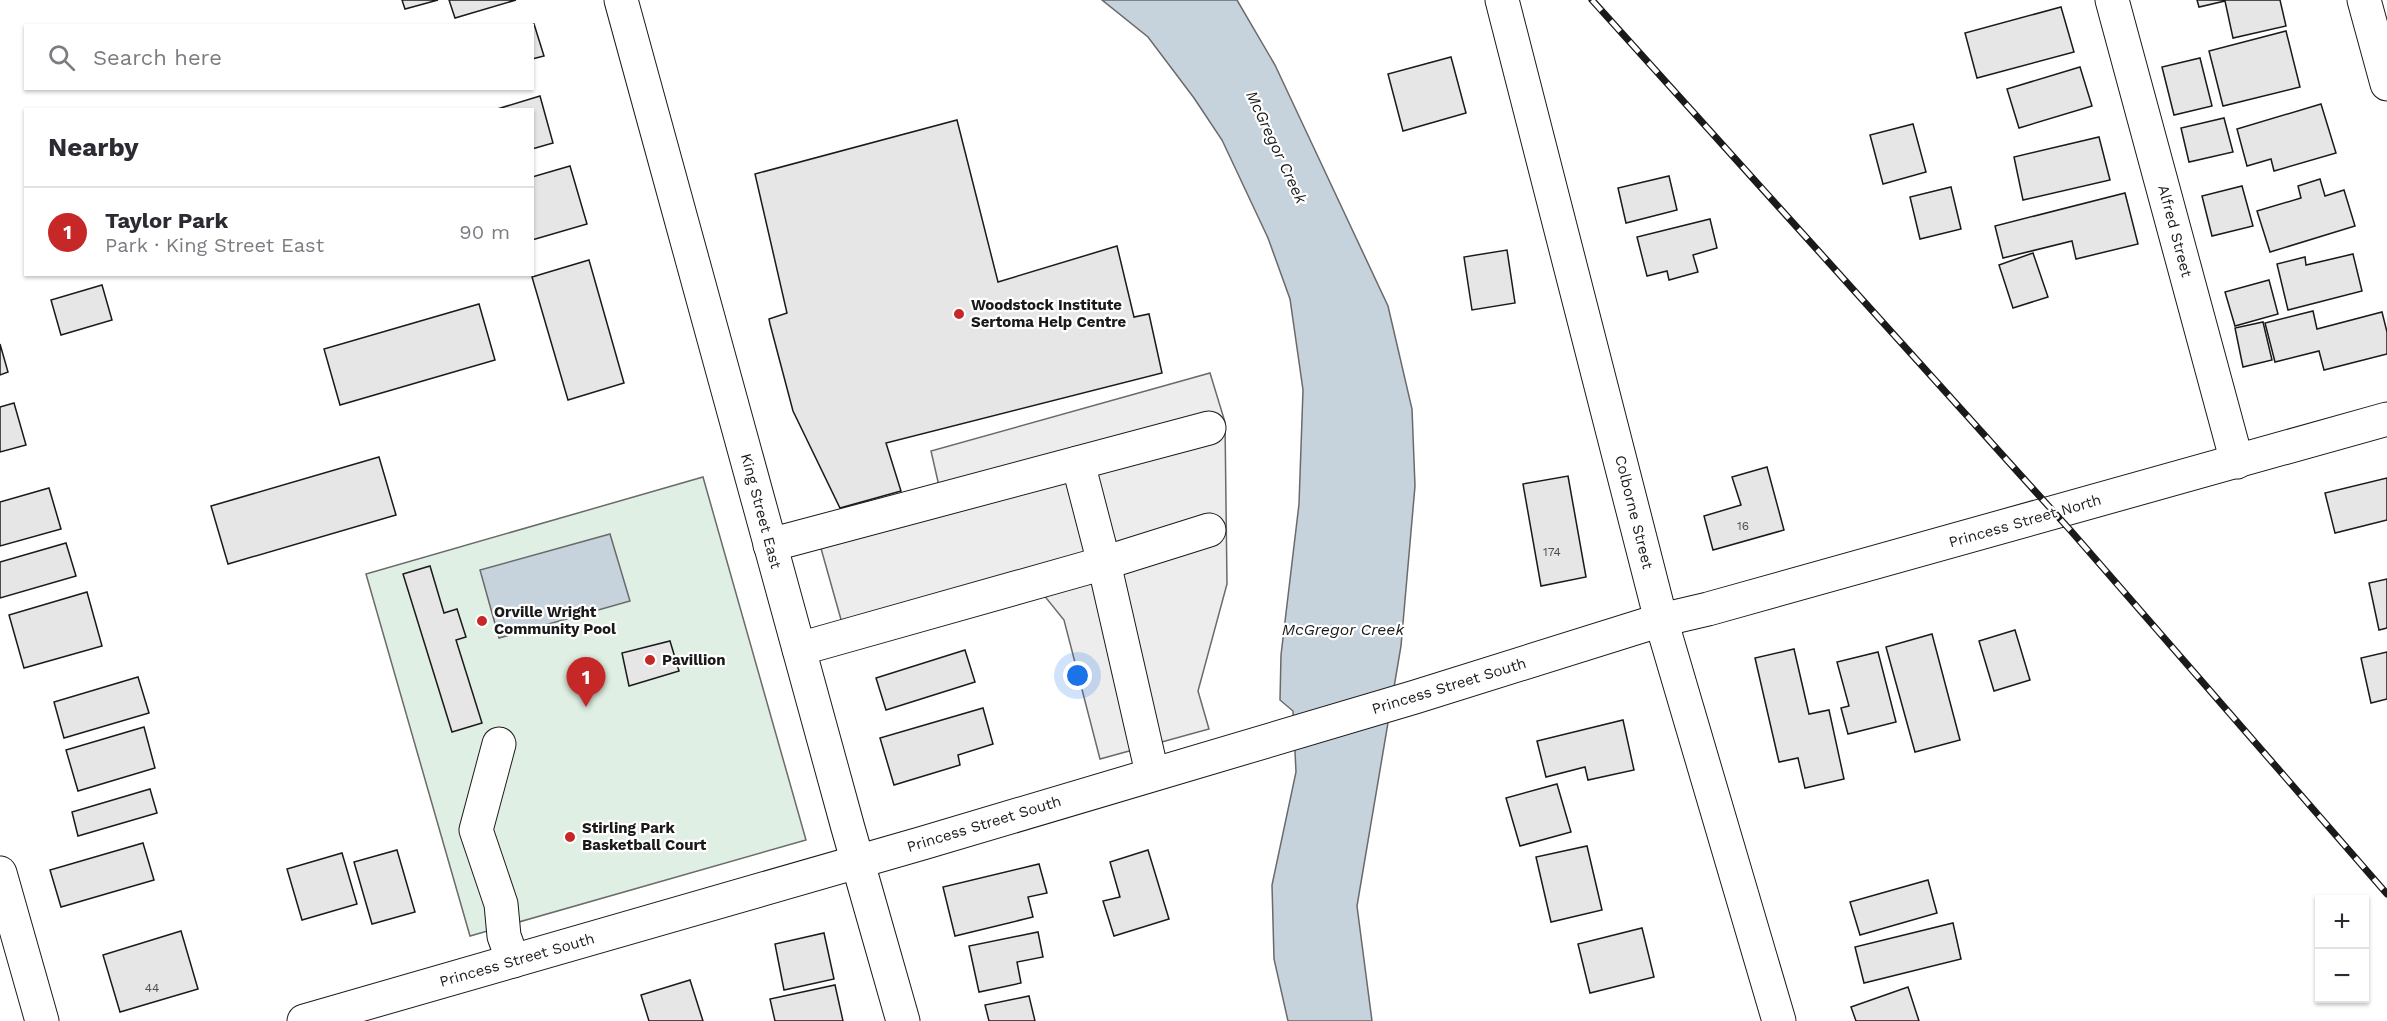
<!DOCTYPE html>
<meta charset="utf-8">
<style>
:root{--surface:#fff;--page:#f7f7f7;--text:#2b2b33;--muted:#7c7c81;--line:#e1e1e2;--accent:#c62828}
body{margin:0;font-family:"Work Sans",sans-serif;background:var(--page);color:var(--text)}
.controls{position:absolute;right:18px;bottom:18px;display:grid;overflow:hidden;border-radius:0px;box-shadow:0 2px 4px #0004}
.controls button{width:54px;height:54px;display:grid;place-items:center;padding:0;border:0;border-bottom:2px solid var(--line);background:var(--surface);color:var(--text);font:30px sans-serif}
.you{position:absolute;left:1078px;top:676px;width:21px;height:21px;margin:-15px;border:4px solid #fff;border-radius:50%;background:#1a73e8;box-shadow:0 0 0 9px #1a73e833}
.badge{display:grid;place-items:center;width:39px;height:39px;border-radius:50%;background:var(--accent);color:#fff;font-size:20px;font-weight:700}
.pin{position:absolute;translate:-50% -50px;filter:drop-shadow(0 2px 3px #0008)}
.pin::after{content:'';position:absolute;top:32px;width:21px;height:18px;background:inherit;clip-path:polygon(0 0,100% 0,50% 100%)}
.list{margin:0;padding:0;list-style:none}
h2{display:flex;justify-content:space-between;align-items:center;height:78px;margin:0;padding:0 24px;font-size:26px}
h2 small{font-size:20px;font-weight:400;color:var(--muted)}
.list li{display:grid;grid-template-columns:39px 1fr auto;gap:18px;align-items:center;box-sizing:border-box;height:90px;padding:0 24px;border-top:2px solid var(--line)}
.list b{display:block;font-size:22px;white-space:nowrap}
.list p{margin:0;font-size:20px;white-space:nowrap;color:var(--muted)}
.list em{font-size:20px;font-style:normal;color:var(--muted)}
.icon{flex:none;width:33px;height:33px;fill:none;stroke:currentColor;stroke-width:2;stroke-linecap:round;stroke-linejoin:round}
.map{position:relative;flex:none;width:2387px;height:1021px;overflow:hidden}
.search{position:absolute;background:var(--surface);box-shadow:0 2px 4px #0004;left:24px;top:24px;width:510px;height:66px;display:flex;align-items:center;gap:15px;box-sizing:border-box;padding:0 21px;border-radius:0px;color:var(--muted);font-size:22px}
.panel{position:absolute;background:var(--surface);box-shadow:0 2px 4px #0004;left:24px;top:108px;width:510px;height:168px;border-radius:0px}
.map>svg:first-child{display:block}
.green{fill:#e0efe3;stroke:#6a6a6a;stroke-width:1.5}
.parking{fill:#ededed;stroke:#6a6a6a;stroke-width:1.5}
.water{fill:#c6d2dc;stroke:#6a6a6a;stroke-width:1.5}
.building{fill:#e6e6e6;stroke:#1a1a1a;stroke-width:1.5}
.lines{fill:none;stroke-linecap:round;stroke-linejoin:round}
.minor-casing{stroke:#1a1a1a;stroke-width:35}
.minor{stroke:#fff;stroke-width:33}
.rail-casing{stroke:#1a1a1a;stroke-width:7}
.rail{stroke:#fff;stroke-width:4.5;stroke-dasharray:14;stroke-linecap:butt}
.poi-dot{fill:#c62828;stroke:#fff;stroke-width:2}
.labels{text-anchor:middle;stroke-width:4.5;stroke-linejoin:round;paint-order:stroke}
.number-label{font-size:12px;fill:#4d4d4d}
.street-label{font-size:15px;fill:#1a1a1a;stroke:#fff}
.poi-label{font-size:15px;font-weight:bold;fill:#1a1a1a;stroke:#fff;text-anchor:start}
.water-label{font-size:16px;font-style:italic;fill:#1a1a1a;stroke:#fff}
</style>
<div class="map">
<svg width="2387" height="1021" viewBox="0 0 2387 1021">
<rect width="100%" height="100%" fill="#fff"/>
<!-- green -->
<path class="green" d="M 703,477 L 806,840 L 470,936 L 366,574 Z"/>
<!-- parking -->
<path class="parking" d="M 1210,373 L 1225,422 L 1227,584 L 1198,691 L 1209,729 L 1100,759 L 1064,620 L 1043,594 L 849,648 L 813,520 L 939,486 L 931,451 Z"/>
<!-- water -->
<g class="water">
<path d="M 1102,0 L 1237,0 L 1275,65 L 1388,306 L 1412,409 L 1415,486 L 1401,646 L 1357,906 L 1372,1021 L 1288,1021 L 1274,959 L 1272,885 L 1296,772 L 1293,711 L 1280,700 L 1281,655 L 1299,504 L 1303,390 L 1290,299 L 1268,238 L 1222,140 L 1194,98 L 1148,37 Z"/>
<path d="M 610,534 L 630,601 L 499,638 L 480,570 Z"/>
</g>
<!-- building -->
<g class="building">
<path d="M 402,0 L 438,0 L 405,9 Z"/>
<path d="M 449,0 L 516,0 L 455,18 Z"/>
<path d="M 2197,0 L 2280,0 L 2286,26 L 2233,38 L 2225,1 L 2199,7 Z"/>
<path d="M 2061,7 L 2074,52 L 1977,78 L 1965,33 Z"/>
<path d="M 534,24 L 544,56 L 532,59 L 532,26 L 530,26 Z"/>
<path d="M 2286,31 L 2300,87 L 2223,106 L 2209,51 Z"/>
<path d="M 1451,57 L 1466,113 L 1403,131 L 1388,74 Z"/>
<path d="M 2200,58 L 2212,106 L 2174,115 L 2162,67 Z"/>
<path d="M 2080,67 L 2092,106 L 2019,128 L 2007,89 Z"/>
<path d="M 540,96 L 553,143 L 532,149 L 532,110 L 494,110 Z"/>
<path d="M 2321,104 L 2336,153 L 2274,171 L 2271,159 L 2247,166 L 2237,129 Z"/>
<path d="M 2224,118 L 2233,152 L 2189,162 L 2181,128 Z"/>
<path d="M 957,120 L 998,282 L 1117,246 L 1134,317 L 1149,314 L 1162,373 L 886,443 L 901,491 L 840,508 L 793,411 L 770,324 L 769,319 L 787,313 L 755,174 Z"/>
<path d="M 1913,124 L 1926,172 L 1883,184 L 1870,135 Z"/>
<path d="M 2099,137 L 2110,180 L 2023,200 L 2014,157 Z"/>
<path d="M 570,166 L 587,224 L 532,240 L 532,177 Z"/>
<path d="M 1669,176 L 1677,210 L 1626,223 L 1618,188 Z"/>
<path d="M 2320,179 L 2325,196 L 2344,190 L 2355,226 L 2270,252 L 2257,211 L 2301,198 L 2298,186 Z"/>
<path d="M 2242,186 L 2253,226 L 2212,236 L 2202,196 Z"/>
<path d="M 1951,187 L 1961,229 L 1920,239 L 1910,197 Z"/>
<path d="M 2125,193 L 2138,244 L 2076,259 L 2072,241 L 2003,258 L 1995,226 Z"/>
<path d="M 1710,219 L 1717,248 L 1693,255 L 1698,272 L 1669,280 L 1667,271 L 1647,276 L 1637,237 Z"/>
<path d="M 1507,250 L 1515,303 L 1472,310 L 1464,257 Z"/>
<path d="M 2033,253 L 2048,297 L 2013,308 L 1999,265 Z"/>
<path d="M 2353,254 L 2362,291 L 2288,310 L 2277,264 L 2305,257 L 2306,265 Z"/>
<path d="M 589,260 L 624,383 L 568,400 L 532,277 Z"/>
<path d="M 2269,280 L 2278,314 L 2235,326 L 2225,292 Z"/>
<path d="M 102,285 L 112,320 L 61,335 L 51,300 Z"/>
<path d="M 479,304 L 495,360 L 340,405 L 324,349 Z"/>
<path d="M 2313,311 L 2317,329 L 2382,312 L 2387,332 L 2387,354 L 2324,370 L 2319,351 L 2275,362 L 2265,323 Z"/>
<path d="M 2263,322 L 2272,360 L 2243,367 L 2235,328 Z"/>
<path d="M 0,344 L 8,372 L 0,375 Z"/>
<path d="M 14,403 L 26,445 L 0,452 L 0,407 Z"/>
<path d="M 379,457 L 396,515 L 228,564 L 211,506 Z"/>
<path d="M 1767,467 L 1784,530 L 1713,550 L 1704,516 L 1741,505 L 1732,477 Z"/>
<path d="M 1568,476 L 1586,577 L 1541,586 L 1523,484 Z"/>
<path d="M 2387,478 L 2387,520 L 2335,533 L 2325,493 Z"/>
<path d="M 49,488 L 61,529 L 0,546 L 0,502 Z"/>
<path d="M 66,543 L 76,576 L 0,598 L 0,562 Z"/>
<path d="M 430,566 L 444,613 L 457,609 L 466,637 L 456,640 L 482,723 L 452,732 L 403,574 Z"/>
<path d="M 2387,579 L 2387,628 L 2379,630 L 2369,583 Z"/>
<path d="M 87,592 L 102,646 L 24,668 L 9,615 Z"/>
<path d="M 2015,630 L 2030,680 L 1994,691 L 1979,641 Z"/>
<path d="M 1932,634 L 1960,740 L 1915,752 L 1886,647 Z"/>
<path d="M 670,641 L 679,671 L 629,686 L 622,653 Z"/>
<path d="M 1794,649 L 1809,714 L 1829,710 L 1844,779 L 1805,788 L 1798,758 L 1779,762 L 1755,658 Z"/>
<path d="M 965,650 L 975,682 L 886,710 L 876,678 Z"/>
<path d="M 1878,652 L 1896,722 L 1848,734 L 1841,708 L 1849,706 L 1837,662 Z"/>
<path d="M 2387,652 L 2387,699 L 2371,703 L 2361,658 Z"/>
<path d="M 138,677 L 149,713 L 64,738 L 54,702 Z"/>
<path d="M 983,708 L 993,744 L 958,755 L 960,765 L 894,785 L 880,738 Z"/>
<path d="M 1623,720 L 1634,770 L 1588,780 L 1585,767 L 1546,777 L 1537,741 Z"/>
<path d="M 144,727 L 155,768 L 78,791 L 66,750 Z"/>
<path d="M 1557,784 L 1571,832 L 1520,846 L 1506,798 Z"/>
<path d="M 150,789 L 157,813 L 78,836 L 72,812 Z"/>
<path d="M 143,843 L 154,880 L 61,907 L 50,870 Z"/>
<path d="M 1587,846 L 1602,910 L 1551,922 L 1536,857 Z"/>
<path d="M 397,850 L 415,912 L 372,924 L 354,862 Z"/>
<path d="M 1148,850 L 1169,919 L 1114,936 L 1103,901 L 1120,897 L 1110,862 Z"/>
<path d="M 342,853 L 357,904 L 302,920 L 287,869 Z"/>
<path d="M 1039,864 L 1047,893 L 1028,897 L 1033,917 L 955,936 L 943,887 Z"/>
<path d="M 1928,880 L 1937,913 L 1860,935 L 1850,902 Z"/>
<path d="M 1953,923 L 1961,959 L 1864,983 L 1855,947 Z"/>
<path d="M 1642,928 L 1654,977 L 1590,993 L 1578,944 Z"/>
<path d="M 181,931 L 198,989 L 120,1012 L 103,955 Z"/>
<path d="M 1038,932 L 1043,957 L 1017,962 L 1021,983 L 979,992 L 969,946 Z"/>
<path d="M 824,933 L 834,979 L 784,990 L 775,944 Z"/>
<path d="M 690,980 L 703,1021 L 649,1021 L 641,995 Z"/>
<path d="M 835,985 L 843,1021 L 775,1021 L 770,999 Z"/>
<path d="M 1908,987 L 1919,1021 L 1856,1021 L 1851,1007 Z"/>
<path d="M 1029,996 L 1035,1021 L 989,1021 L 985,1005 Z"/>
</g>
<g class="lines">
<!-- minor casing -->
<g class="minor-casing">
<g id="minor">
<path d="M 621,0 L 848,828 L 903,1021"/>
<path d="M 1502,0 L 1661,620 L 1779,1021"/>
<path d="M 2112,0 L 2237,462"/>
<path d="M 2364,0 L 2387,84"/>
<path d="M 770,545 L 1209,428"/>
<path d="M 799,649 L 1104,563 L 1078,463"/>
<path d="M 499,744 L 476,830 L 501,904 L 504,936 L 513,961"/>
<path d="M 1152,773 L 1104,563 L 1209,530"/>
<path d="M 0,873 L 42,1021"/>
<path d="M 304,1021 L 923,843 L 1415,697 L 1661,620 L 1708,609 L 2387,419"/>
</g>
</g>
<!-- minor -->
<use href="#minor" class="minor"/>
<!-- rail casing -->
<g class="rail-casing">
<path id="rail" d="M 1592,0 L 2071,531 L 2387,894"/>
</g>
<!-- rail -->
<use href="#rail" class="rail"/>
</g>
<!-- markers -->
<g class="poi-dot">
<circle cx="959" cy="314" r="6"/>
<circle cx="482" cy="621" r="6"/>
<circle cx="650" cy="660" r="6"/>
<circle cx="570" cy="837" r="6"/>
</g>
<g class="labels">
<!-- number labels -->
<g class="number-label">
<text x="1743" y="530">16</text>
<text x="1552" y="556">174</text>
<text x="152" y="992">44</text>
</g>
<!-- street labels -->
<g class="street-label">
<text transform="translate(2175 231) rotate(75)" y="5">Alfred Street</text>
<text transform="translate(761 511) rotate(75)" y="5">King Street East</text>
<text transform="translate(1634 512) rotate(76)" y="5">Colborne Street</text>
<text transform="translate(2025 521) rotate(-16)" y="5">Princess Street North</text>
<text transform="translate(1449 686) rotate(-17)" y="5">Princess Street South</text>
<text transform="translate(984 824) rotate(-17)" y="5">Princess Street South</text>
<text transform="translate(517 960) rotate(-16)" y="5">Princess Street South</text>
</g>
<!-- poi labels -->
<g class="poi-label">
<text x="971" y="310">Woodstock Institute<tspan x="971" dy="17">Sertoma Help Centre</tspan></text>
<text x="494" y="617">Orville Wright<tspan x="494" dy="17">Community Pool</tspan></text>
<text x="662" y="665">Pavillion</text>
<text x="582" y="833">Stirling Park<tspan x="582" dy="17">Basketball Court</tspan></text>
</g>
<!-- water labels -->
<g class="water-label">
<text transform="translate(1277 147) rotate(65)" y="6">McGregor Creek</text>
<text x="1343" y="635">McGregor Creek</text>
</g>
</g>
</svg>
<div class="controls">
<button>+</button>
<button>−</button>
</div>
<div class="you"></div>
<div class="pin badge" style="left:586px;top:707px">1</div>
<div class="search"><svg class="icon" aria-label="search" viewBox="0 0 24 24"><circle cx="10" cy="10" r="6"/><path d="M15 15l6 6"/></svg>Search here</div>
<section class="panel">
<h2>Nearby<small></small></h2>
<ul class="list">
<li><span class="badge">1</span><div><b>Taylor Park</b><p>Park · King Street East</p></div><em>90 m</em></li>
</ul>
</section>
</div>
